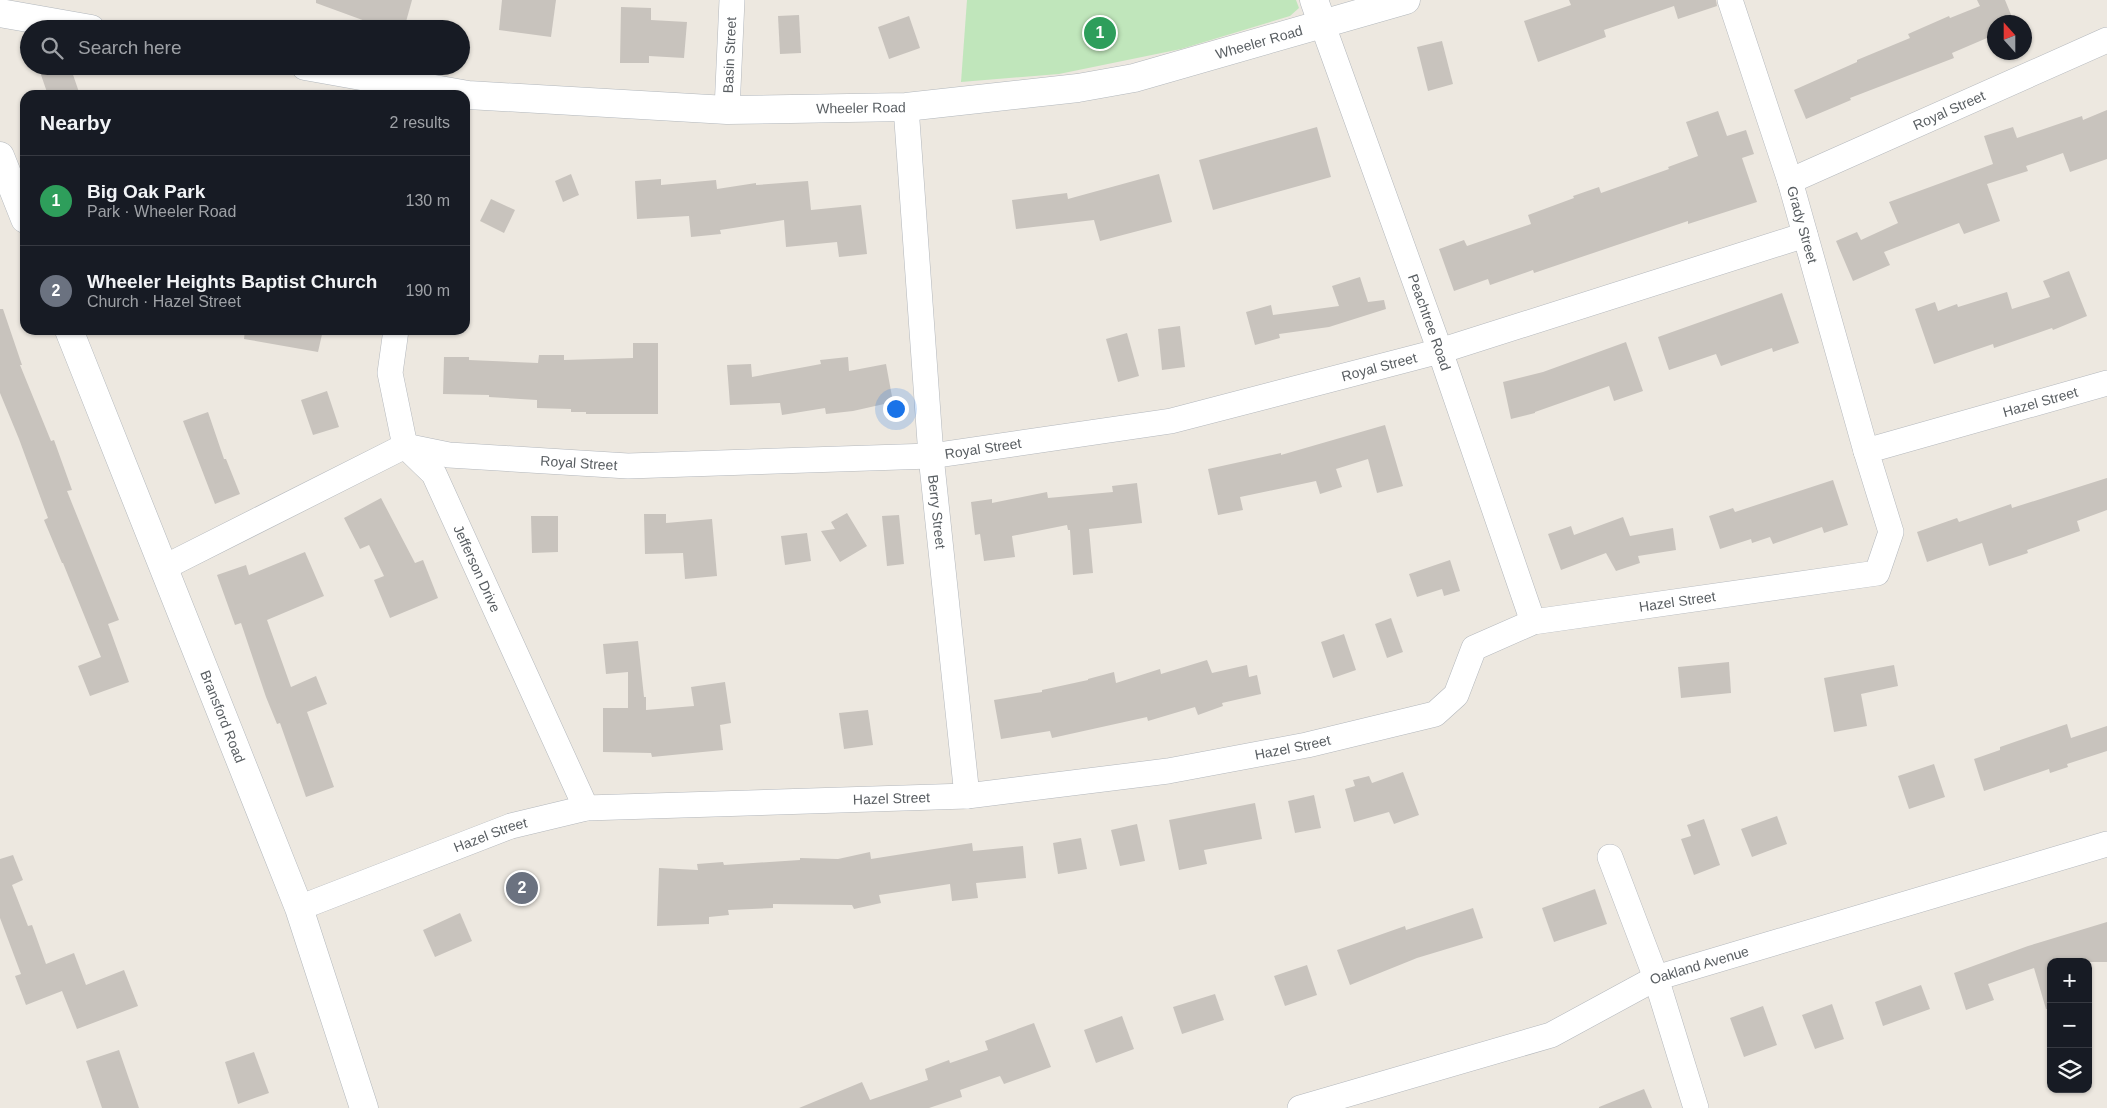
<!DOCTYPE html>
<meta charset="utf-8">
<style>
:root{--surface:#171b24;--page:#242831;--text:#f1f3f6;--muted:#9ea1a6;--line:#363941;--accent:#ea580c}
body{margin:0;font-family:Helvetica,sans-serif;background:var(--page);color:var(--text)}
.controls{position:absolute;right:15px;bottom:15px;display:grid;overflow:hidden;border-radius:10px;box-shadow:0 1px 4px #0004}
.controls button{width:45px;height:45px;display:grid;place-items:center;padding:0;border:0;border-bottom:1px solid var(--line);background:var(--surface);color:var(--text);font:25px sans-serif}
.compass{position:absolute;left:1987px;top:15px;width:45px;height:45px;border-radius:50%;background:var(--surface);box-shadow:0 1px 4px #0004;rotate:339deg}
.you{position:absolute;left:895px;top:408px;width:18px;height:18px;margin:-12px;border:4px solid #fff;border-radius:50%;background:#1a73e8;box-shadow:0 0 0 8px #1a73e833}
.badge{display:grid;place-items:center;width:32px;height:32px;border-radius:50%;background:var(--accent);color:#fff;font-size:16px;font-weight:700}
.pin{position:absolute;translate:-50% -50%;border:2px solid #fff;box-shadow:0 1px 5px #0006}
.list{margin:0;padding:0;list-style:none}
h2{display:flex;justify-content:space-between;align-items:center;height:65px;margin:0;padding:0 20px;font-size:21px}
h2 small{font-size:16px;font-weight:400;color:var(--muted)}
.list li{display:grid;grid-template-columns:32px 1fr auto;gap:15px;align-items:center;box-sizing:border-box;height:90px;padding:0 20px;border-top:1px solid var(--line)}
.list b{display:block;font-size:19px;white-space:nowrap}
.list p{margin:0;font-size:16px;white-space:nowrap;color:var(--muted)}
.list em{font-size:16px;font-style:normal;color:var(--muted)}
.icon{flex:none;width:28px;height:28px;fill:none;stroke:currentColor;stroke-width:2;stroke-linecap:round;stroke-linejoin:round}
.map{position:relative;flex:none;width:2107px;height:1108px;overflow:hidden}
.search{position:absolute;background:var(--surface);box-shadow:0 1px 4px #0004;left:20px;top:20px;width:450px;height:55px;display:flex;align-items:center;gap:12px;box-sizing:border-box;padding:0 18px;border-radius:28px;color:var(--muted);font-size:19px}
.panel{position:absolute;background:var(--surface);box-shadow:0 1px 4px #0004;left:20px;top:90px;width:450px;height:245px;border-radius:15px}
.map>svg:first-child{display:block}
.green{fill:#c0e6bb}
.building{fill:#c8c3bd}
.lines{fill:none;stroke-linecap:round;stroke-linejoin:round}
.street-casing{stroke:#b3b7bc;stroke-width:26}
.secondary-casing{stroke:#b2b7bc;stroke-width:29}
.street{stroke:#fff;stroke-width:25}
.secondary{stroke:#fff;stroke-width:28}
.labels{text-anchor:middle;stroke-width:4;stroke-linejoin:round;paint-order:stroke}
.street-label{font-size:14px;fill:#595e62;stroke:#fff}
</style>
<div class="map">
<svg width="2107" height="1108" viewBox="0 0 2107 1108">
<rect width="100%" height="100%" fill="#ede8e0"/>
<!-- green -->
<path class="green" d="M 967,0 L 1296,0 L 1299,8 L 1290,16 L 1181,49 L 1059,74 L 961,82 Z"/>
<!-- building -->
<g class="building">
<path d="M 316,0 L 412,0 L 404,29 L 393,29 L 368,22 L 316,3 Z"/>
<path d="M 502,0 L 556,0 L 551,37 L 499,30 Z"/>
<path d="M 1569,0 L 1716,0 L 1717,6 L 1678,19 L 1674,6 L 1604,30 L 1606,37 L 1538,62 L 1524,21 L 1571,5 Z"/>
<path d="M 1977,0 L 2005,0 L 2014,22 L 1994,22 L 1994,35 L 1952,53 L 1954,58 L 1850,98 L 1851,100 L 1806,119 L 1794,90 L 1857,62 L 1857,60 L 1910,38 L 1908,34 L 1949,16 L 1950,18 L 1980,6 Z"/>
<path d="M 621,7 L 651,8 L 651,20 L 687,22 L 684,58 L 649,56 L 649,63 L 620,63 Z"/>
<path d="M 799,15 L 801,53 L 780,54 L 778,16 Z"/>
<path d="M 909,16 L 920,48 L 889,59 L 878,27 Z"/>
<path d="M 1442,41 L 1453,84 L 1428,91 L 1417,47 Z"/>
<path d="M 57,66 L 70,66 L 80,95 L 48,95 L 40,72 Z"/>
<path d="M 2107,110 L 2107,159 L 2070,172 L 2063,153 L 2026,166 L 2028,171 L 1987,184 L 2000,221 L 1964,234 L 1959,223 L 1884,252 L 1890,265 L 1853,281 L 1836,241 L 1857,232 L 1861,240 L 1898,223 L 1889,202 L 1993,164 L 1984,136 L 2013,127 L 2017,138 L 2082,116 L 2083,120 Z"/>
<path d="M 1718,111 L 1727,136 L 1746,130 L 1754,154 L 1742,158 L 1757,202 L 1688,224 L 1688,221 L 1534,273 L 1533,270 L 1490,285 L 1488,279 L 1454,291 L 1439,249 L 1464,240 L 1467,246 L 1531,224 L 1528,215 L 1574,198 L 1573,196 L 1599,187 L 1601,193 L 1669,169 L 1668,167 L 1698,156 L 1686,122 Z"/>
<path d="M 1317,127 L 1331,177 L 1213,210 L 1199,160 Z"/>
<path d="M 571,174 L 579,195 L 563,202 L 555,181 Z"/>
<path d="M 1159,174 L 1172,222 L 1100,241 L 1094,220 L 1016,229 L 1012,200 L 1067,193 L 1068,199 Z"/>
<path d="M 661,179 L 661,185 L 716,180 L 717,189 L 756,183 L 756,185 L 808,181 L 811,210 L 861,205 L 867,254 L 839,257 L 837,242 L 786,247 L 784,220 L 720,230 L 721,234 L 691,237 L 689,216 L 637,219 L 635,181 Z"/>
<path d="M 491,199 L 515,210 L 504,233 L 480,221 Z"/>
<path d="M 2069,271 L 2087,316 L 2053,330 L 2052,328 L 1994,348 L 1993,344 L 1934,364 L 1915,309 L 1935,302 L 1938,311 L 1957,304 L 1958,307 L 2007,292 L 2012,309 L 2050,297 L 2043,281 Z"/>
<path d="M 1360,277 L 1368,302 L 1384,300 L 1386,309 L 1329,327 L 1279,334 L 1280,338 L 1255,345 L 1246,312 L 1271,305 L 1273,315 L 1339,306 L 1332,286 Z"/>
<path d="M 1782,293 L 1799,343 L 1773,352 L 1772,348 L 1721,366 L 1716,354 L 1669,370 L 1658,337 Z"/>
<path d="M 0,309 L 3,309 L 22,365 L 20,365 L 51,441 L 54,440 L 72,490 L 67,491 L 119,620 L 108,624 L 129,682 L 90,696 L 78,666 L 101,657 L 63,563 L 62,563 L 44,520 L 48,518 L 19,439 L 0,393 Z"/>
<path d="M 1180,326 L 1185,367 L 1162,370 L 1158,329 Z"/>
<path d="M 245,330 L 323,330 L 318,352 L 244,339 Z"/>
<path d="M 1127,333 L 1139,376 L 1118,382 L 1106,339 Z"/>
<path d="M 1626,342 L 1643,391 L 1614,401 L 1609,386 L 1535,412 L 1535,413 L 1511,419 L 1503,382 L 1543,372 Z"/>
<path d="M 633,343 L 658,343 L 658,414 L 586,414 L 586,412 L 571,412 L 571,409 L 537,408 L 537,400 L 489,397 L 489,395 L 443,394 L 444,357 L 469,357 L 469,360 L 538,363 L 539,355 L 564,355 L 564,360 L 633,358 Z"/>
<path d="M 848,357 L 849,371 L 886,364 L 893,402 L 853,411 L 826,414 L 825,408 L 782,415 L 780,403 L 730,405 L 727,365 L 751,364 L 752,377 L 821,364 L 820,360 Z"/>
<path d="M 327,391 L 339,427 L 313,435 L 301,400 Z"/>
<path d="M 208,412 L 224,459 L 226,459 L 240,494 L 215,504 L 183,421 Z"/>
<path d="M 1385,425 L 1403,486 L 1377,493 L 1368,459 L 1336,469 L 1342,487 L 1320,494 L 1316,481 L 1240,497 L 1243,510 L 1218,515 L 1208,469 L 1281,453 L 1281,455 Z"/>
<path d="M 2107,478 L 2107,510 L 2077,521 L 2080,531 L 2027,550 L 2028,553 L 1989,566 L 1982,543 L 1927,562 L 1917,532 L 1957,518 L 1959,522 L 2011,504 L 2012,508 Z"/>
<path d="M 1833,480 L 1848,525 L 1824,533 L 1822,527 L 1773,544 L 1770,537 L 1752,543 L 1751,539 L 1720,549 L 1709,516 L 1733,508 L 1735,512 Z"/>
<path d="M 1137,483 L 1142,523 L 1089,529 L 1093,573 L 1073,575 L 1070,530 L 1068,530 L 1067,525 L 1012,536 L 1015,557 L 984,561 L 980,534 L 975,535 L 971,502 L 992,499 L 992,503 L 1047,492 L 1048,498 L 1113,492 L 1112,486 Z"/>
<path d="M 381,498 L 415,563 L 423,560 L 438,598 L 390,618 L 374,580 L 384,576 L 369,545 L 360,549 L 344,518 Z"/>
<path d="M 847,513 L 867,546 L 840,562 L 821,531 L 835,529 L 831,522 Z"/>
<path d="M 644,514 L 666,514 L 666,523 L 712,519 L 717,576 L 685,579 L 683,553 L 645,554 Z"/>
<path d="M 899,515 L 904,564 L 887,566 L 882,516 Z"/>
<path d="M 531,516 L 558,516 L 558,552 L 532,553 Z"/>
<path d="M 1623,517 L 1630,536 L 1673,528 L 1676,550 L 1638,556 L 1640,563 L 1616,571 L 1606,553 L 1561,570 L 1548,534 L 1571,526 L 1574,535 Z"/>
<path d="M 807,533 L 811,561 L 785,565 L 781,536 Z"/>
<path d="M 305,552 L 324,596 L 267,620 L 291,687 L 316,676 L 327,704 L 307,712 L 334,787 L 306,797 L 280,723 L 277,724 L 266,697 L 241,623 L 235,625 L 217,575 L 246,565 L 249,575 Z"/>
<path d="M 1450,560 L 1460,591 L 1444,596 L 1442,589 L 1417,597 L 1409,574 Z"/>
<path d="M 1391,618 L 1403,652 L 1387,658 L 1375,624 Z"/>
<path d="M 1344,634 L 1356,670 L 1333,678 L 1321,642 Z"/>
<path d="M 638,641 L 644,697 L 646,697 L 646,710 L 694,706 L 691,687 L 725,682 L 731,723 L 720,725 L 723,750 L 652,757 L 651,753 L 603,752 L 603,708 L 628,708 L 628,672 L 606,674 L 603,644 Z"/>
<path d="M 1207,660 L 1212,673 L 1247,665 L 1249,677 L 1257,675 L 1261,694 L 1222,703 L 1223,706 L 1198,715 L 1195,707 L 1148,721 L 1147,717 L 1052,738 L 1050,731 L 1001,739 L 994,700 L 1042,692 L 1042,690 L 1088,680 L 1088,679 L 1114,672 L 1116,683 L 1160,669 L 1161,674 Z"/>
<path d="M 1729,662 L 1731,693 L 1681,698 L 1678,667 Z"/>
<path d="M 1894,665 L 1898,686 L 1861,694 L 1867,726 L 1834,732 L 1824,678 Z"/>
<path d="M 868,710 L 873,745 L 844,749 L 839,713 Z"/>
<path d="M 2067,724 L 2071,738 L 2107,726 L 2107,751 L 2067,764 L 2068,767 L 2050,773 L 2049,769 L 1984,791 L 1974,759 L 2000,750 L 2000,747 Z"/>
<path d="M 1934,764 L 1945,797 L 1909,809 L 1898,776 Z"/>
<path d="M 1403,772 L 1419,815 L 1394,824 L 1389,812 L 1354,822 L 1345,789 L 1355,786 L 1353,780 L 1369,776 L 1372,783 Z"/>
<path d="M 1314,795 L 1321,828 L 1295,833 L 1288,801 Z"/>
<path d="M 1255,803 L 1262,839 L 1204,850 L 1207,864 L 1179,870 L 1169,820 Z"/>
<path d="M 1777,816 L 1787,844 L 1752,857 L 1741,829 Z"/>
<path d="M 1704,819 L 1720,865 L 1694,875 L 1681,839 L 1691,836 L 1687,825 Z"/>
<path d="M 1137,824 L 1145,861 L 1120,866 L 1111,830 Z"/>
<path d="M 1081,838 L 1087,869 L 1058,874 L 1053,843 Z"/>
<path d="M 972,843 L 973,851 L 1023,846 L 1026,878 L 976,883 L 978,898 L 952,901 L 950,884 L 879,895 L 881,903 L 854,909 L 852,905 L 773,904 L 773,908 L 728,910 L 729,915 L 709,917 L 709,924 L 657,926 L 659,868 L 698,870 L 697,864 L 723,862 L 724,865 L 800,860 L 800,858 L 838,859 L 870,852 L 871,859 Z"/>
<path d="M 13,855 L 23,880 L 12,885 L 28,926 L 32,925 L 46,964 L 74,953 L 86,985 L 124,970 L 138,1006 L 77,1029 L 62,991 L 26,1005 L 15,976 L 21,974 L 0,918 L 0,859 Z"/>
<path d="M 1595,889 L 1607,924 L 1554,942 L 1542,908 Z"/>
<path d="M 1473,908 L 1483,938 L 1417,958 L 1350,985 L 1337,950 L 1405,926 L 1406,930 Z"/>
<path d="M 460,913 L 472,941 L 435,957 L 423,930 Z"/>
<path d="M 2107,922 L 2107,962 L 2051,962 L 2051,1008 L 2046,1009 L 2034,968 L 1988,984 L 1994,1000 L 1966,1010 L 1954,973 L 2028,946 Z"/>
<path d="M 1307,965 L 1317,995 L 1285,1006 L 1274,976 Z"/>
<path d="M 1921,985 L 1930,1009 L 1883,1026 L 1875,1002 Z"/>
<path d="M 1215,994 L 1224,1020 L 1182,1034 L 1173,1007 Z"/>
<path d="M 1832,1004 L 1844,1039 L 1815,1049 L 1802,1015 Z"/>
<path d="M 1763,1006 L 1777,1045 L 1744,1057 L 1730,1018 Z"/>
<path d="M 1122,1016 L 1134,1049 L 1096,1063 L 1084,1030 Z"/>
<path d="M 1034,1023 L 1051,1067 L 1004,1084 L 1000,1076 L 960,1090 L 962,1097 L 929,1108 L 799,1108 L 862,1082 L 870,1100 L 928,1080 L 925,1069 L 949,1060 L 950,1063 L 988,1050 L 985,1041 Z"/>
<path d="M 119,1050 L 139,1108 L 102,1108 L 86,1061 Z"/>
<path d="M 254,1052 L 269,1093 L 238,1104 L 225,1062 Z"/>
<path d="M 1644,1089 L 1652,1108 L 1599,1108 L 1599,1107 Z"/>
</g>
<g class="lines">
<!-- street casing -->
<g class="street-casing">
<g id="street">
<path id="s1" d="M 1730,0 L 1790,181 L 1866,451"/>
<path id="s2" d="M 1322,23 L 1440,351 L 1533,622"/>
<path id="s3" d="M 906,107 L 931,456 L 967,796"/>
<path id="s4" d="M 727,110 L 732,0"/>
<path id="s5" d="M 1790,181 L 2107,40"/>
<path id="s6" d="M 396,330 L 390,373 L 405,446 L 434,474 L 586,808"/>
<path id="s7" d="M 163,568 L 405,446 L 449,455 L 628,466 L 931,456 L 1171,421 L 1440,351 L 1805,235"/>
<path d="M 1610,857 L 1656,978 L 1696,1108"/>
<path id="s8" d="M 299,908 L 511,826 L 586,808 L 967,796 L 1168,771 L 1307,745 L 1435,714 L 1456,695 L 1474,648 L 1533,622 L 1877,573 L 1891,532 L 1866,451 L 2107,383"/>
<path id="s9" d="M 1300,1108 L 1551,1035 L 1656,978 L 2107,844"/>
</g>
</g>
<!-- secondary casing -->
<g class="secondary-casing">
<g id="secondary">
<path d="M 1314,0 L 1322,23"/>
<path d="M 0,13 L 91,29"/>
<path id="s10" d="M 305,66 L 468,95 L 727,110 L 906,107 L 1078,88 L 1134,78 L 1406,0"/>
<path d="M 0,156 L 25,219"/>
<path id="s11" d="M 69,330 L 299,908 L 364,1108"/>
</g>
</g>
<!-- street -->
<use href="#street" class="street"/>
<!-- secondary -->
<use href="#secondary" class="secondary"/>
</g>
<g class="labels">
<!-- street labels -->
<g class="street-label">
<text dy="5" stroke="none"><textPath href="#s10" startOffset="964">Wheeler Road</textPath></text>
<text dy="5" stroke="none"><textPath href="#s4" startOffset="55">Basin Street</textPath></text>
<text dy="5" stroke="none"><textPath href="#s10" startOffset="559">Wheeler Road</textPath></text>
<text dy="5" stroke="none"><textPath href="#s5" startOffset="174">Royal Street</textPath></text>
<text dy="5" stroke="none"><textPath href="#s1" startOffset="236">Grady Street</textPath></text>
<text dy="5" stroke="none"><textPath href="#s2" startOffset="318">Peachtree Road</textPath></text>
<text dy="5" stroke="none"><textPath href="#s7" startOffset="1256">Royal Street</textPath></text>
<text dy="5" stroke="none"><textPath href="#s8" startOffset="1961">Hazel Street</textPath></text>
<text dy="5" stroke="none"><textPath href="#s7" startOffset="851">Royal Street</textPath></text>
<text dy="5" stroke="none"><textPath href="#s7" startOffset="446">Royal Street</textPath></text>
<text dy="5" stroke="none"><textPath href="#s3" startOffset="406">Berry Street</textPath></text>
<text dy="5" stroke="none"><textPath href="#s6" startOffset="262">Jefferson Drive</textPath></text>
<text dy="5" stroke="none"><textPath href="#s8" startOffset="1450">Hazel Street</textPath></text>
<text dy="5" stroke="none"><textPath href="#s11" startOffset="416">Bransford Road</textPath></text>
<text dy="5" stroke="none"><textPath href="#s8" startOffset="1015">Hazel Street</textPath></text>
<text dy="5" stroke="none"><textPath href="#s8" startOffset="610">Hazel Street</textPath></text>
<text dy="5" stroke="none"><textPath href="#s8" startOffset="205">Hazel Street</textPath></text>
<text dy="5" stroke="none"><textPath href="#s9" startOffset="426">Oakland Avenue</textPath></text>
</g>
</g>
</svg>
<div class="controls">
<button>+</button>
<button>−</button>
<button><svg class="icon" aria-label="layers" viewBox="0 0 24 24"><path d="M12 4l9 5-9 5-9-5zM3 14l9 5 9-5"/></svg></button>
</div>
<svg class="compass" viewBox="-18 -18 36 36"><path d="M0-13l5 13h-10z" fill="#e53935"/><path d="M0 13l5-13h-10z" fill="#9ea1a6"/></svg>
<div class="you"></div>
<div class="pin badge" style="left:1100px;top:33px;background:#2e9e5b">1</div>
<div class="pin badge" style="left:522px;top:888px;background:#6b7280">2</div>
<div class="search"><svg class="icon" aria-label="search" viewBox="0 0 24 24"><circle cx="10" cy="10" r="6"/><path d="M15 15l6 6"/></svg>Search here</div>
<section class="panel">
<h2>Nearby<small>2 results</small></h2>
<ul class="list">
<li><span class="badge" style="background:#2e9e5b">1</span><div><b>Big Oak Park</b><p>Park · Wheeler Road</p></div><em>130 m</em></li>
<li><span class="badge" style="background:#6b7280">2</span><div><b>Wheeler Heights Baptist Church</b><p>Church · Hazel Street</p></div><em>190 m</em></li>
</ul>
</section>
</div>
